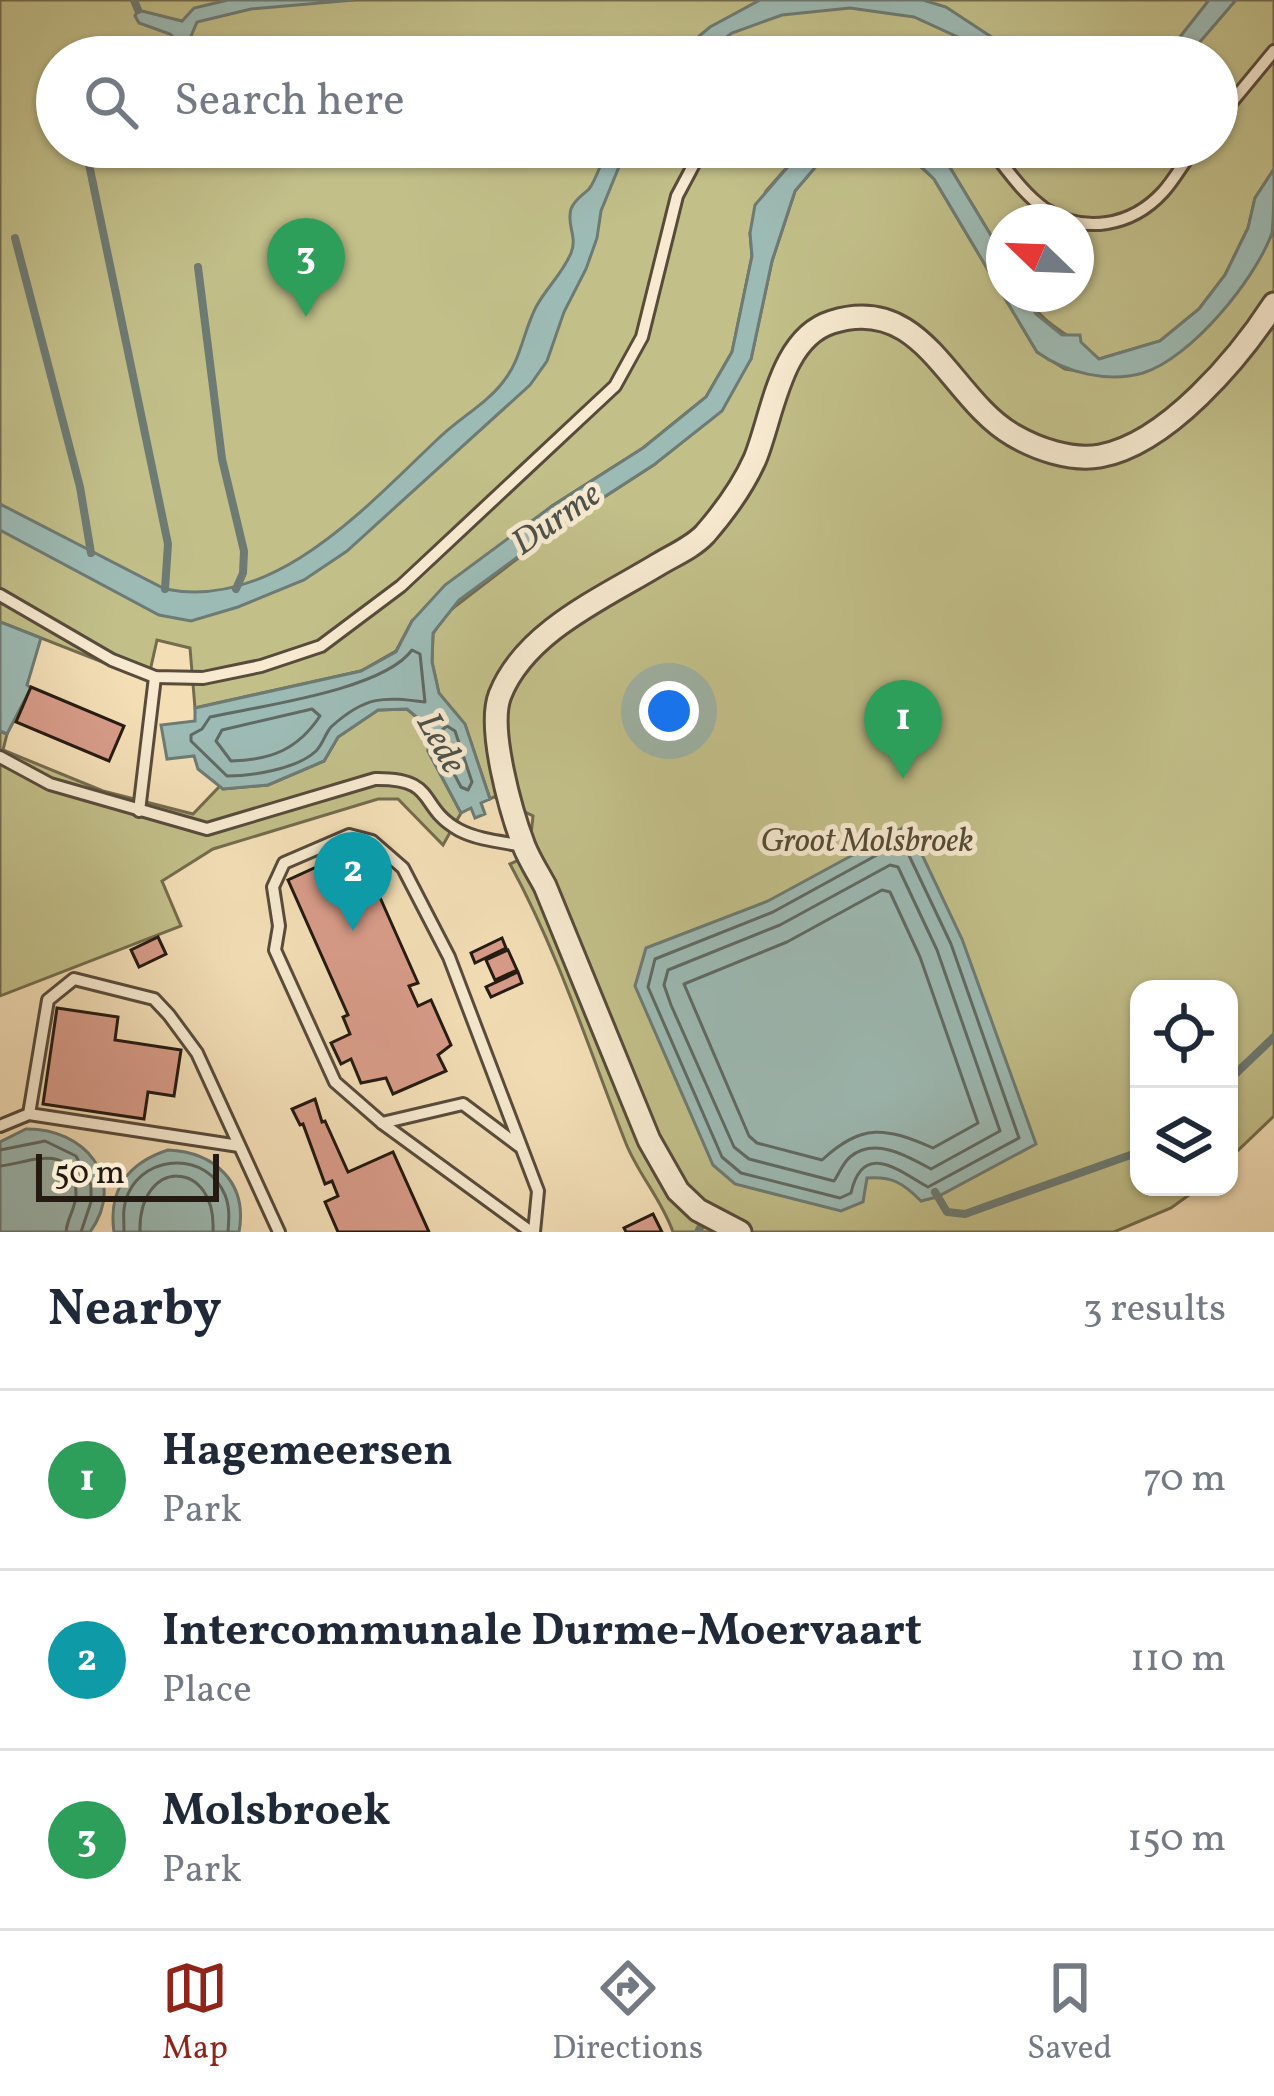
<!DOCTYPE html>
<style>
:root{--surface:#fff;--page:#f6f6f7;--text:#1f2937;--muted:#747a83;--line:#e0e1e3;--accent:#8f2418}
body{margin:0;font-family:Vollkorn,serif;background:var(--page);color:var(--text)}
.controls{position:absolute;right:36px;bottom:36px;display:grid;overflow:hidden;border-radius:24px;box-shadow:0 3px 9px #0004}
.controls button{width:108px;height:108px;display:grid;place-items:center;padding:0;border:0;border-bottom:3px solid var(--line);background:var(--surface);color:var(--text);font:60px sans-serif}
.compass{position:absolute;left:986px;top:204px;width:108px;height:108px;border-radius:50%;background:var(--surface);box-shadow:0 3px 9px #0004;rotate:293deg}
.scale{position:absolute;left:36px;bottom:30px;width:183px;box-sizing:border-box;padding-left:12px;border:6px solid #241a12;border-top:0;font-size:33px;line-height:42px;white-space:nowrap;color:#241a12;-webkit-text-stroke:9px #f7ead0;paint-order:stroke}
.you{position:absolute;left:669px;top:711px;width:42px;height:42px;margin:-30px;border:9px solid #fff;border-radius:50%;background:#1a73e8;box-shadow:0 0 0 18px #1a73e833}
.badge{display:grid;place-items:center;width:78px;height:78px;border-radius:50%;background:var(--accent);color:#fff;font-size:39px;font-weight:700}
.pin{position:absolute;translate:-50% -99px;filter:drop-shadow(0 3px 6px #0008)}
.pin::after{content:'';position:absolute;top:63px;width:42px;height:36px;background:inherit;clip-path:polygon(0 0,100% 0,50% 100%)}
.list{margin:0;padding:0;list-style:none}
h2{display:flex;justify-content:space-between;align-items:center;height:156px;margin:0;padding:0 48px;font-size:51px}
h2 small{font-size:39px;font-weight:400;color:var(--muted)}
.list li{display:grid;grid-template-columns:78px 1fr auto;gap:36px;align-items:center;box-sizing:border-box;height:180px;padding:0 48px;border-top:3px solid var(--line)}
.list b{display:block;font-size:45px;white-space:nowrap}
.list p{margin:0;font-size:39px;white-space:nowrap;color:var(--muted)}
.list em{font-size:39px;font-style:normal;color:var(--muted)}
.icon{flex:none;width:66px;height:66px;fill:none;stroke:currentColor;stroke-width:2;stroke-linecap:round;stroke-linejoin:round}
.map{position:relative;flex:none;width:1274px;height:1232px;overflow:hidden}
.search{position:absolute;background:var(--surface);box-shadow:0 3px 9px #0004;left:36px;right:36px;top:36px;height:132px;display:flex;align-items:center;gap:30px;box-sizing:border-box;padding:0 42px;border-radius:66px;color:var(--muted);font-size:45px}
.sheet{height:696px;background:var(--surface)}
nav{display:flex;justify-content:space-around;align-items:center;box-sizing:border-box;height:168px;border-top:3px solid var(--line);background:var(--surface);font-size:33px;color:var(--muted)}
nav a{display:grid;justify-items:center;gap:6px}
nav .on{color:var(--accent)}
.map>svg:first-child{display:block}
.green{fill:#c2bf89;stroke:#736c4e;stroke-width:3}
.water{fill:#9dbbb5;stroke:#6d7b74;stroke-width:3}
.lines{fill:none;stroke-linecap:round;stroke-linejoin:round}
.shore{stroke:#606a64;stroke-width:3}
.stream{stroke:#6d7b74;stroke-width:8}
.building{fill:#d89c89;stroke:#241a12;stroke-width:3}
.service-casing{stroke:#584b3b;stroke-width:16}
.minor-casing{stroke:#584b3b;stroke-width:27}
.service{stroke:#f7ead0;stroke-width:10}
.minor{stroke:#f7ead0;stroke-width:21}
.labels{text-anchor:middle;stroke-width:10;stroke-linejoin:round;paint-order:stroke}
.park-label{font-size:33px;font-style:italic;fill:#534c36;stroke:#f7ead0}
.water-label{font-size:36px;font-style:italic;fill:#4e524b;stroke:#f7ead0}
</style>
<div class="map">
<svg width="1274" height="1232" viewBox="0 0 1274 1232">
<rect width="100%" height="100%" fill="#f3deb6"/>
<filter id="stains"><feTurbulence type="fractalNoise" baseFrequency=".00167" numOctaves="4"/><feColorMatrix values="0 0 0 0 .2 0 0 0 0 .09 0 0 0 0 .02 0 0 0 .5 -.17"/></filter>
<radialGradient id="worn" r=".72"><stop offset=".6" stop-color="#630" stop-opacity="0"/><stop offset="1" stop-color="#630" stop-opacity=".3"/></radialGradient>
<!-- green -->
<g class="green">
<path d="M 0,0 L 1274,0 L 1274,169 L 1255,198 L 1248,228 L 1225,275 L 1199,309 L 1160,341 L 1099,359 C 1073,335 1043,327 1025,294 L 1076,294 L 1076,222 L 1004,222 L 1004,257 L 949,166 L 928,147 L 1217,147 L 1217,57 L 57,57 L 57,147 L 805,147 L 766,191 L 750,233 L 752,256 L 732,352 L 706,397 L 643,448 L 552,506 L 412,621 L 396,651 L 361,671 L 195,708 L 190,648 L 157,640 L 148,680 L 0,622 Z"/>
<path d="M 854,147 C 893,147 906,151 934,179 L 1037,352 L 1065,369 L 1078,371 L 1210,324 L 1241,287 L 1274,231 L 1274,1116 L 1229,1159 L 1229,989 L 1139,989 L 1139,1187 L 1200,1187 L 1171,1208 L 1114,1232 L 673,1232 C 661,1198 637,1173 625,1141 C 589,1049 558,952 510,864 C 531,857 531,834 533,816 L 494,797 L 490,799 L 465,725 L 439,694 L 432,662 L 433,634 L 444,615 L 564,523 L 655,464 L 751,359 L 772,261 L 795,191 L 823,158 Z"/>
<path d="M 407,709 L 430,728 L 428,751 L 461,813 L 443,845 L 398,799 L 378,799 L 213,849 L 162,881 L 181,926 L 0,996 L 0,731 L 7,734 L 3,750 L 103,791 L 193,814 L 220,786 L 223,789 L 268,785 L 324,761 L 338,737 L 378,710 Z"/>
</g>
<!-- water -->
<g class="water">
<path d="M 228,0 L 354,0 L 251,9 L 197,22 L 189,41 L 181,44 L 170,34 L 139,23 L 135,16 L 138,10 L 182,21 L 194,8 Z"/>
<path d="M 760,0 L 923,0 L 946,7 L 1022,57 L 990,57 L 973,44 L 914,17 L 850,8 L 782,15 L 732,33 L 699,57 L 674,57 L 710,27 Z"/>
<path d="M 1209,0 L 1236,0 L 1187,57 L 1164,57 Z"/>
<path d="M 608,147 L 627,147 L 601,211 L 597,238 L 586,269 L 564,312 L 547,361 L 530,385 L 347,551 L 304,580 L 238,607 L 191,621 L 159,615 L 0,530 L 0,504 L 165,589 C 276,611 367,505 441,436 C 460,418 487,403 503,382 C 521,360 523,332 536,307 C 546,288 563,273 571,253 C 578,237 566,225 571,209 C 575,199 582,196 589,189 C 597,179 602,159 608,147 Z"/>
<path d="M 805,147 L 854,147 L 823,158 L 795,191 L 772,261 L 751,359 L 722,411 L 655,464 L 564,523 L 459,600 L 433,633 L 432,662 L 439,693 L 465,724 L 490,799 L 481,803 L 485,814 L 475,818 L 471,808 L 461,813 L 428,751 L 430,728 L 407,709 L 378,710 L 338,737 L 324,761 L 268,785 L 223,789 L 198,769 L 194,756 L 167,759 L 161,725 L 195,721 L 195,708 L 361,671 L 396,652 L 412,621 L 445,585 L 552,506 L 643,448 L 706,397 L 732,352 L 752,256 L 750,233 L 755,205 Z"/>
<path d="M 876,147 L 928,147 L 949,166 L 1004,257 L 1004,294 L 1025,294 L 1036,314 L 1062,335 L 1080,335 L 1081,342 L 1099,359 L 1160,341 L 1199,309 L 1225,275 L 1248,228 L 1255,198 L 1274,169 C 1274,188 1274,216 1272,233 C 1255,280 1191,358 1143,373 C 1108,383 1066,373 1037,352 L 934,179 C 917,162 901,149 876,147 Z"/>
<path d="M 0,622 L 41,638 L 27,685 L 31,688 L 7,734 L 0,731 Z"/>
<path d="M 908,825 L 962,939 L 1036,1144 L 937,1197 L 921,1201 C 903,1183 892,1176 867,1178 L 863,1202 L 841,1211 L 735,1184 L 713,1165 L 635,986 L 646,948 L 768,901 Z"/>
<path d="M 26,1129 C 84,1128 128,1179 90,1232 L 0,1232 L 0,1142 Z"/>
<path d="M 168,1150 C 215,1152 248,1183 239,1232 L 114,1232 C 108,1190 128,1163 168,1150 Z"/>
</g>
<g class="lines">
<!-- shore -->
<g class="shore">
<path d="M 412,650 L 420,654 L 425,702 C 384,697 366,695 331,727 C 325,734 323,744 316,751 C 297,769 252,776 227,776 L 191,741 L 191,735 L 202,729 L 210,717 C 260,706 383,690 412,650 Z"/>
<path d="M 312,709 L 320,716 C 298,749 272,760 231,761 L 216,741 L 222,730 Z"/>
<path d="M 447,726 L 455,731 L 472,782 L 468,790 L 461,787 L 441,749 L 442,730 Z"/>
<path d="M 897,844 L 905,847 L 951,944 L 1019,1138 L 928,1187 C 899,1171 863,1140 851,1193 L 840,1198 L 741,1173 L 722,1157 L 648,987 L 655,959 L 773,912 Z"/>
<path d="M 890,865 L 898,867 L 937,950 L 1000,1131 L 931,1169 C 909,1157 875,1136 850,1157 C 842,1164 839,1174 834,1181 L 749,1159 L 734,1147 L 671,1005 L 664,985 L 668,970 L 780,925 Z"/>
<path d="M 882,890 L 890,892 L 920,957 L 978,1123 L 933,1148 C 885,1127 862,1123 822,1160 L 757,1143 L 749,1136 L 684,984 L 787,942 Z"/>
<path d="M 0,1150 L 45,1141 L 76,1156 L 91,1185 L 91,1202 L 81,1232"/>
<path d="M 0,1166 C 26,1164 76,1138 76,1194 C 76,1208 67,1218 66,1232"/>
<path d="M 124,1232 C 124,1219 122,1206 128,1194 C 146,1153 208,1152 225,1195 C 230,1207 229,1219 228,1232"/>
<path d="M 140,1232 C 138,1157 217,1158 213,1232"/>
</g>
<!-- stream -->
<g class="stream">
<path d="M 134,0 L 138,10"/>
<path d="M 86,150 L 168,544 L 165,589"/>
<path d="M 15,238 L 80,487 L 91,553"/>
<path d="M 198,267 L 222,459 L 244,551 L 243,573 L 236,589"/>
<path d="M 1229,1080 L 1274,1037"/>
<path d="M 935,1192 L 947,1212 L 965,1214 L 1139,1152"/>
<path d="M 698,1232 L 702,1224"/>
</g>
</g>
<!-- building -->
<g class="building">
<path d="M 31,687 L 124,726 L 109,761 L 16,722 Z"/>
<path d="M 358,848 L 418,983 L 409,986 L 418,1006 L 431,1000 L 451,1045 L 438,1055 L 446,1071 L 393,1094 L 386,1078 L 361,1083 L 351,1059 L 341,1064 L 331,1043 L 350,1034 L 343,1017 L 348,1015 L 288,880 Z"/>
<path d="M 158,937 L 166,954 L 139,967 L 131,950 Z"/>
<path d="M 502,938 L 506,948 L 475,963 L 471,953 Z"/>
<path d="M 508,950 L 517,970 L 495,980 L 486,960 Z"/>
<path d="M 518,972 L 522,983 L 491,997 L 486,987 Z"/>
<path d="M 57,1008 L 118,1017 L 115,1040 L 181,1050 L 174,1096 L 148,1092 L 144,1119 L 43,1104 Z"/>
<path d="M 315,1099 L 322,1122 L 325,1121 L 348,1172 L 393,1152 L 429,1232 L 338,1232 L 325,1202 L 338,1196 L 332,1181 L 325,1184 L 303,1124 L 300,1125 L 292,1109 Z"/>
<path d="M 653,1214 L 662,1232 L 626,1232 L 624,1228 Z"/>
</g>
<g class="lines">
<!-- service casing -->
<g class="service-casing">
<g id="service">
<path d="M 1217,120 L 1274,51"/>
<path d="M 989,147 C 1006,168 1023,194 1045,209 C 1084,235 1132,226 1163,192 C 1175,179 1184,161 1196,147"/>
<path d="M 0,595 L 112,660 L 155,677 L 203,678 L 261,666 L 321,646 L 401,586 L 615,386 L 642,337 L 677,196 L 703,147"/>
<path d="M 0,757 L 50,784 L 207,829 L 375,779 C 439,778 417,807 459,830 C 478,840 503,842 524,846"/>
<path d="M 139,811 L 155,677"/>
<path d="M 29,1114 L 239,1146"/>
<path d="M 382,1123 L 463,1104 L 519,1146"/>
<path d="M 0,1126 L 29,1114 L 48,1000 L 74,979 L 154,999 L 169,1015 L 197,1053 L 279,1232"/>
<path d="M 531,1232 L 382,1123 L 335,1082 L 275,950 L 279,926 L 273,887 L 284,863 L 349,835 L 372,841 L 403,868 L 449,957 L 538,1191 L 534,1232"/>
</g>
</g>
<!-- minor casing -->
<g class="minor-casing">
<path id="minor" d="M 740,1232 L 698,1210 L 678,1191 L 649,1140 L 545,886 C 538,873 529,859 524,846 C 511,812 487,728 500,695 C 525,631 605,597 659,564 C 674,555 693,547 705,534 C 725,511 743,486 755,459 C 773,415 780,338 832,322 C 924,293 949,398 1013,435 C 1037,449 1071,461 1100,456 C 1167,444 1239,358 1274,304"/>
</g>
<!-- service -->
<use href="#service" class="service"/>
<!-- minor -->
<use href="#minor" class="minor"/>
</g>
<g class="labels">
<!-- park labels -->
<g class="park-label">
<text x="867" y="851">Groot Molsbroek</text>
</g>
<!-- water labels -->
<g class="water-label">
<text transform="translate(555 517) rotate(-35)" y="13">Durme</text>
<text transform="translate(443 742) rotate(61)" y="13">Lede</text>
</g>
</g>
<rect width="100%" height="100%" filter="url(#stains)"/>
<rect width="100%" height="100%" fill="url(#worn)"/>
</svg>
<div class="controls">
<button><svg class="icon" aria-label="locate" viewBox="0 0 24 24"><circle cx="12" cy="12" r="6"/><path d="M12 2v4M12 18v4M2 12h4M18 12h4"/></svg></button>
<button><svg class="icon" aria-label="layers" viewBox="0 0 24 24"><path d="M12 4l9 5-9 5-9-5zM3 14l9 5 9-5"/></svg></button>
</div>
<svg class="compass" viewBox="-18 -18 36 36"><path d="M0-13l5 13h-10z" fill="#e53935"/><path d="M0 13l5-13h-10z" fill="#747a83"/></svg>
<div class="scale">50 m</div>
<div class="you"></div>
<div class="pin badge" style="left:903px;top:779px;background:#2e9e5b">1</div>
<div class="pin badge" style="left:353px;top:931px;background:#0f9aa8">2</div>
<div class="pin badge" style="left:306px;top:317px;background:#2e9e5b">3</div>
<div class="search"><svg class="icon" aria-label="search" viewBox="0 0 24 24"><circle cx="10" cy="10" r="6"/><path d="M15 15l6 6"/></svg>Search here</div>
</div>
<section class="sheet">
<h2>Nearby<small>3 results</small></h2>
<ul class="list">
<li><span class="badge" style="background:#2e9e5b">1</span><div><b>Hagemeersen</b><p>Park</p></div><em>70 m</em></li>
<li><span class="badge" style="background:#0f9aa8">2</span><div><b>Intercommunale Durme-Moervaart</b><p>Place</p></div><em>110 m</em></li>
<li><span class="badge" style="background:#2e9e5b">3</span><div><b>Molsbroek</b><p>Park</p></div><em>150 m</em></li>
</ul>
</section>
<nav>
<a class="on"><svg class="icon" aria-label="map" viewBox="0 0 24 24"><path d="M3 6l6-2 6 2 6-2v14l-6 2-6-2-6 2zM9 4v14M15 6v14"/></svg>Map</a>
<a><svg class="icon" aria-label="directions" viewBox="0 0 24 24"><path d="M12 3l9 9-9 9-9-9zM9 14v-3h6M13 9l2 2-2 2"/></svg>Directions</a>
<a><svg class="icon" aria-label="saved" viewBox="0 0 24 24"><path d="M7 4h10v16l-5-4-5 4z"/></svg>Saved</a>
</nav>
